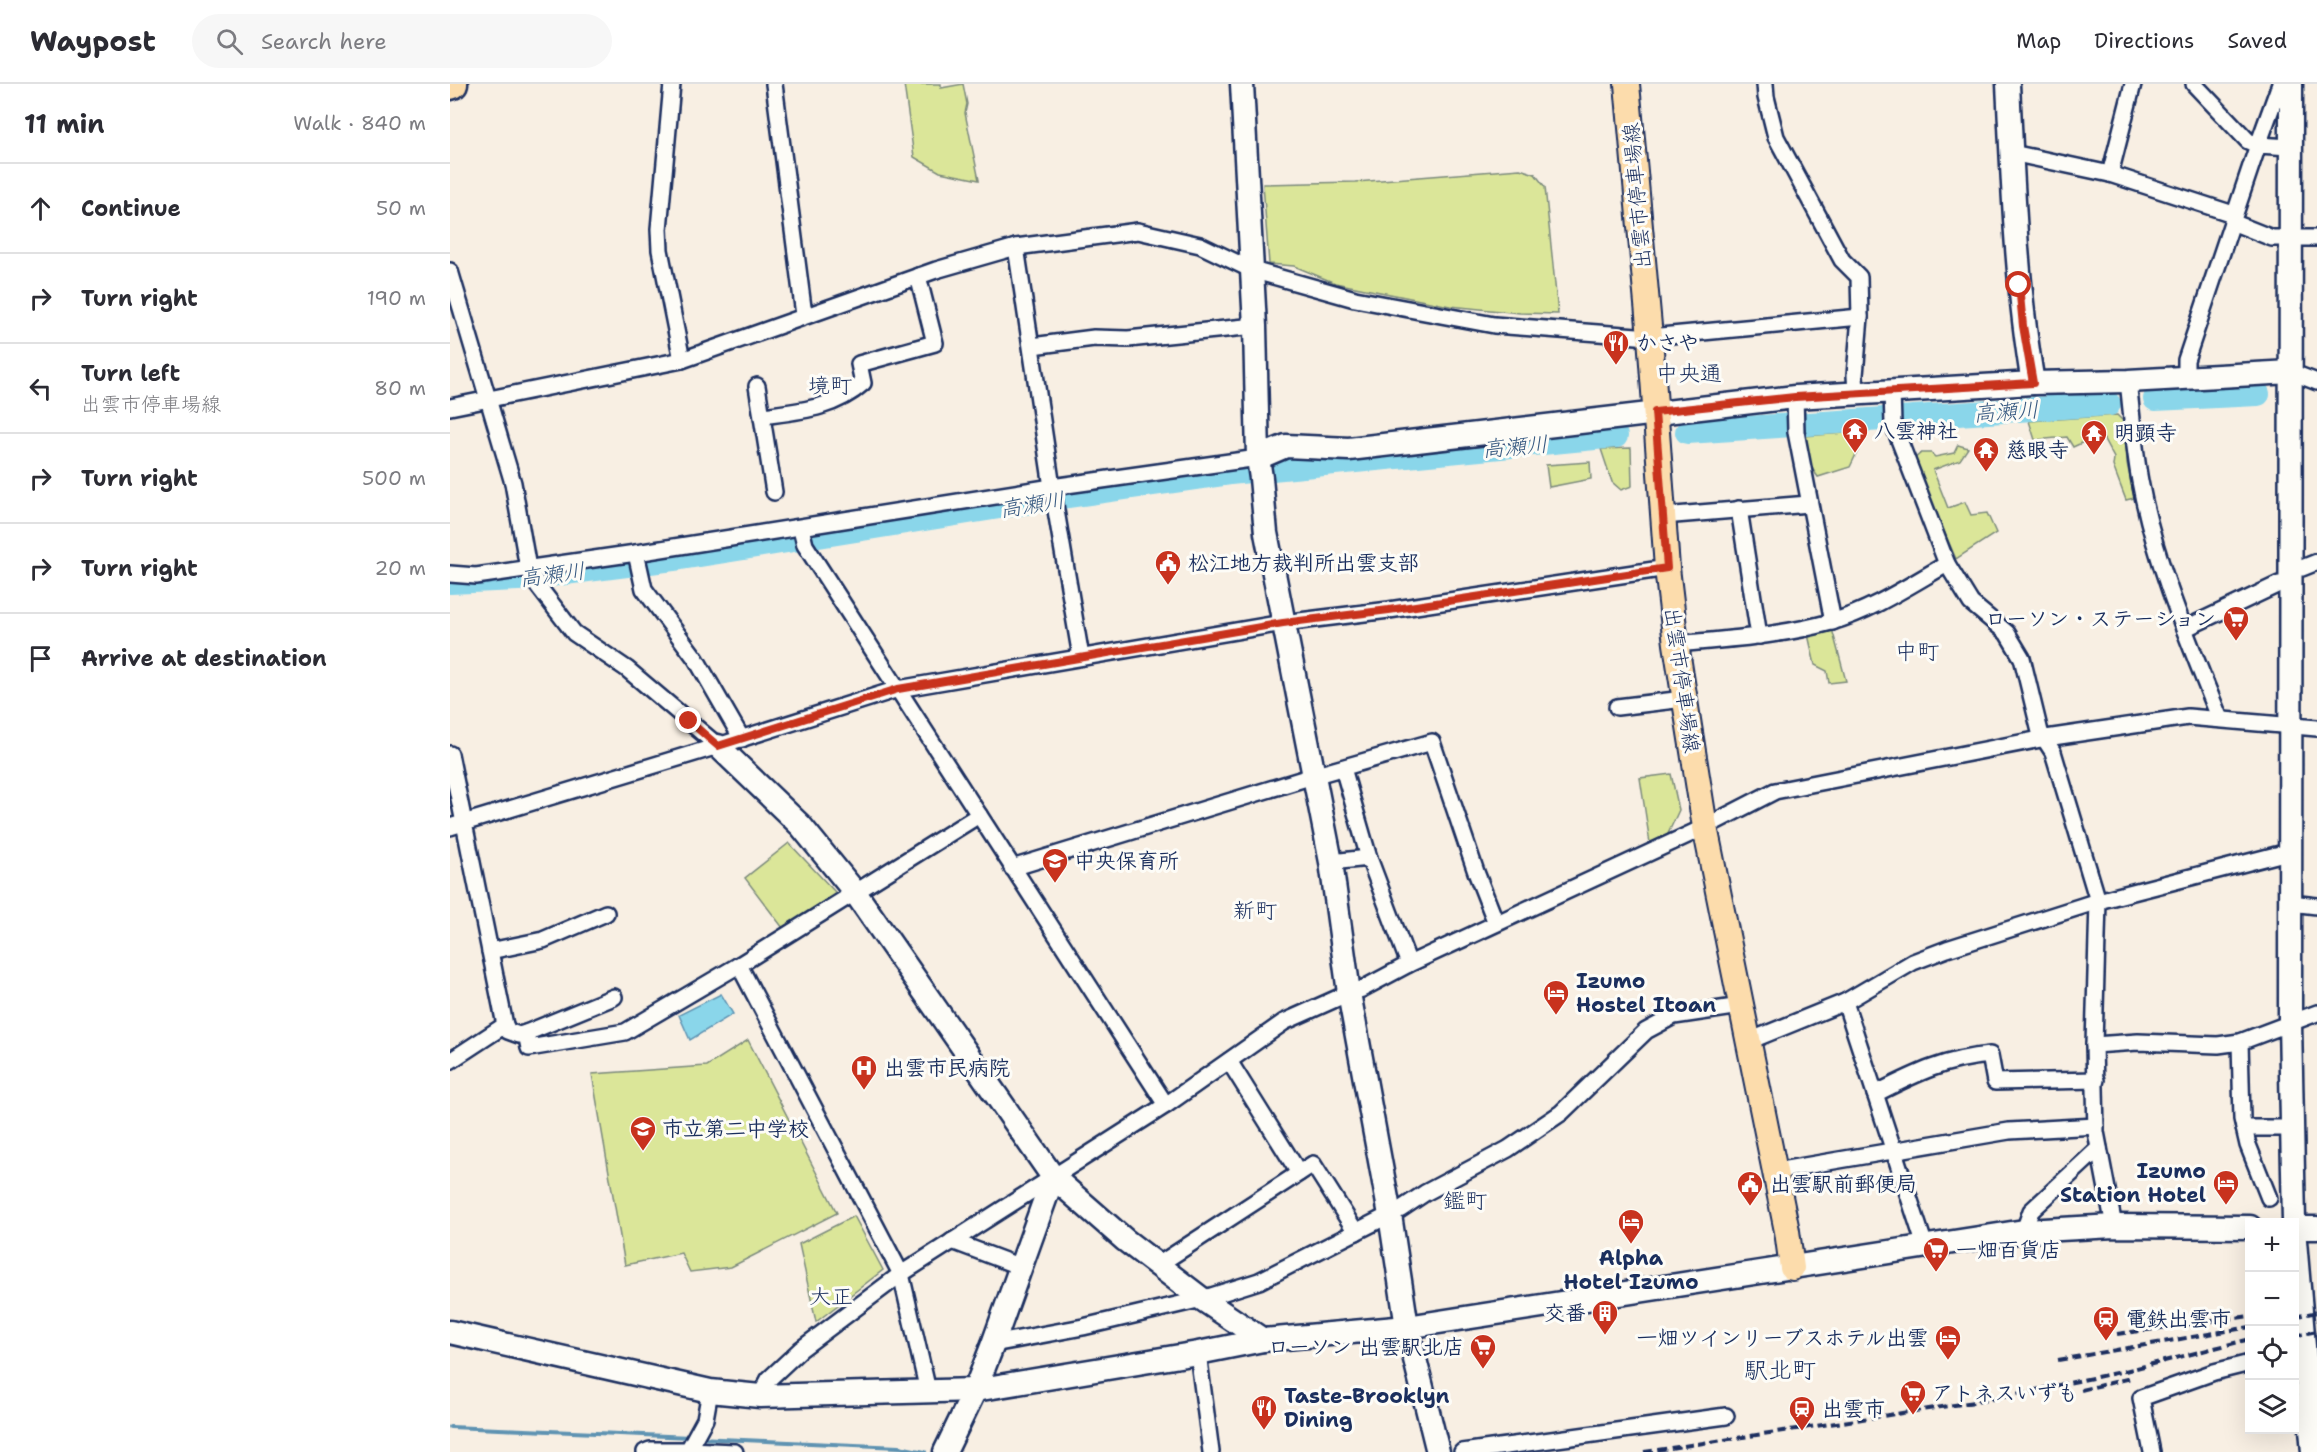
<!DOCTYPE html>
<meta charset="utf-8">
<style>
:root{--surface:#fff;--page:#f7f7f7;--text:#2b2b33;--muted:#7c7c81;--line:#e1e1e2}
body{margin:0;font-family:"Shantell Sans","Klee One",sans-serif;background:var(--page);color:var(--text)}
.controls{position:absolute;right:18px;bottom:18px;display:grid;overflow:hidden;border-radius:0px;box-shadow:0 6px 24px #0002}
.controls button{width:54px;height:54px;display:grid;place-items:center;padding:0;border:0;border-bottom:2px solid var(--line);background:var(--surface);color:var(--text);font:30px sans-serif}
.stop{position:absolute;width:18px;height:18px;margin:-14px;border:4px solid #c8321e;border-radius:50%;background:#fff}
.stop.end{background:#c8321e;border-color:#fff;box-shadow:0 2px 6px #0008}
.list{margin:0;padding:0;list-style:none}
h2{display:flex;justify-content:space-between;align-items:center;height:78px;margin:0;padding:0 24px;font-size:26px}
h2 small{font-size:20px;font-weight:400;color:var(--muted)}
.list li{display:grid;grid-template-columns:39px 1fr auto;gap:18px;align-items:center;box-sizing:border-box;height:90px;padding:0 24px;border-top:2px solid var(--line)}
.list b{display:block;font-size:22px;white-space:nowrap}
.list p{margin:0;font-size:20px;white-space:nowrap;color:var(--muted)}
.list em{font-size:20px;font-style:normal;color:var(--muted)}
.icon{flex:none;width:33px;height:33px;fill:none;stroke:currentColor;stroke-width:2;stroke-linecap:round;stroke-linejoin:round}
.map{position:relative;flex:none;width:1867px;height:1368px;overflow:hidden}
header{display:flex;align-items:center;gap:36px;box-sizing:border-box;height:84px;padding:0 30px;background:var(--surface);border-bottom:2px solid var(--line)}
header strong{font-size:28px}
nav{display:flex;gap:33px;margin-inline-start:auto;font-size:21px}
.search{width:420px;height:54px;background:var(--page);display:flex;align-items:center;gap:15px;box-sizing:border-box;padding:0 21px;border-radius:33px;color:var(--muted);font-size:22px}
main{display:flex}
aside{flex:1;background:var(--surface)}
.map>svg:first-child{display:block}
.green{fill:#dbe699;stroke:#7b8a7c;stroke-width:1.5}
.water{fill:#8ad6ea;stroke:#5e93b2;stroke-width:1.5}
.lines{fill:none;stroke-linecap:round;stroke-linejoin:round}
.stream{stroke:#5e93b2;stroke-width:4}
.river{stroke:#8ad6ea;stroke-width:24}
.street-casing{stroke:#1b2f5e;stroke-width:20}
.secondary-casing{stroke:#1b2f5e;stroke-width:27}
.primary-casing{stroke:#1b2f5e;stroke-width:28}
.highway-casing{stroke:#1b2f5e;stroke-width:33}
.street{stroke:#fdfcf7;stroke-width:15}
.secondary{stroke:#fdfcf7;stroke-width:22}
.primary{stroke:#fcdcac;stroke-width:24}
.highway{stroke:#fcdcac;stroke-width:28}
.rail{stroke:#1b2f5e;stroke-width:4;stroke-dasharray:9 4.5;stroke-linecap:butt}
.route{stroke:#c8321e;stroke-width:8}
.labels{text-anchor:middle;stroke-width:6;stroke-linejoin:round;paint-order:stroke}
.street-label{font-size:21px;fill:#1b2f5e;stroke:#fdfcf7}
.poi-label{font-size:21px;font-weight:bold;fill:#1b2f5e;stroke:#fdfcf7;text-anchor:start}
.neighbourhood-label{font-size:22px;fill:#1b2f5e;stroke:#fdfcf7}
.water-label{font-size:22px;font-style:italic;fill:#375981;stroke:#fdfcf7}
.quarter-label{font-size:24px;fill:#1b2f5e;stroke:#fdfcf7}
</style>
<header>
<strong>Waypost</strong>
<div class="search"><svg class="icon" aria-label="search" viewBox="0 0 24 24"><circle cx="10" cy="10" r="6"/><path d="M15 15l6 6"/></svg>Search here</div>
<nav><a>Map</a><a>Directions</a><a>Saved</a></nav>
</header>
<main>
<aside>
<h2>11 min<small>Walk · 840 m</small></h2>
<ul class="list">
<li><svg class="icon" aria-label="ahead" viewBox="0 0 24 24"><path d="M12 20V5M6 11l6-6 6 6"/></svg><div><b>Continue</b></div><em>50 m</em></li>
<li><svg class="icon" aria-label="right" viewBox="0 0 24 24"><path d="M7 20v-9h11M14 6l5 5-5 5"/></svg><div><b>Turn right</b></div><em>190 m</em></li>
<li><svg class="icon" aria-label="left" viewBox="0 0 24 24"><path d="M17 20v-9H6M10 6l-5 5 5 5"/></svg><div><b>Turn left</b><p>出雲市停車場線</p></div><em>80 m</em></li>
<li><svg class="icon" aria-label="right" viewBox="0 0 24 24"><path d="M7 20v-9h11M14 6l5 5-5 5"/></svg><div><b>Turn right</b></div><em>500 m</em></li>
<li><svg class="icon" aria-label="right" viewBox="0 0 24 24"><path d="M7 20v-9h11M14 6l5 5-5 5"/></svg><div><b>Turn right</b></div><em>20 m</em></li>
<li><svg class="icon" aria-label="arrive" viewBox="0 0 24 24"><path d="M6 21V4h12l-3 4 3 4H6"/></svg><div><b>Arrive at destination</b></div></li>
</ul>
</aside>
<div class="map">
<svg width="1867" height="1368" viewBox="0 0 1867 1368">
<rect width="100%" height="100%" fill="#f8efe3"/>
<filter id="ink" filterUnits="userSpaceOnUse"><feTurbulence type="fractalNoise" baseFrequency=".0167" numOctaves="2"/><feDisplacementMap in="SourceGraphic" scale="12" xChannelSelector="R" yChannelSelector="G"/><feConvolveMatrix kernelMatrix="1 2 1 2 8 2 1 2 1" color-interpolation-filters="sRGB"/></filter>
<g filter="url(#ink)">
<!-- green -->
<g class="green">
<path d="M 454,0 L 491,0 L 491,4 L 513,0 L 517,20 L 515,29 L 529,96 L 490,88 L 464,73 Z"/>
<path d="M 1070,85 L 1085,90 L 1095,103 L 1108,230 L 1070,229 L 1000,222 L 885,199 L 844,182 L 819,180 L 813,100 L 906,98 Z"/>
<path d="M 1667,331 L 1675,339 L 1677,379 L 1684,414 L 1676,416 L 1663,382 L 1664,374 L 1651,350 L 1623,363 L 1617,353 L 1585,356 L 1579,337 Z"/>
<path d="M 1409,348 L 1410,362 L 1400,383 L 1368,393 L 1361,383 L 1354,352 Z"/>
<path d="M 1508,361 L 1518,364 L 1510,376 L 1483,386 L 1498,424 L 1515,418 L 1521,431 L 1537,429 L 1546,449 L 1506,475 L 1463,376 L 1471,369 L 1481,369 L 1485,373 L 1504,369 Z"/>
<path d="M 1181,364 L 1182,402 L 1171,406 L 1162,398 L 1151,365 Z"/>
<path d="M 1140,378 L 1141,395 L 1099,403 L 1096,381 Z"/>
<path d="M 1381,541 L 1396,597 L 1379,599 L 1377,587 L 1365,581 L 1357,546 Z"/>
<path d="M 1221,690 L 1229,726 L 1217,752 L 1200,759 L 1190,694 Z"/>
<path d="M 339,759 L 386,809 L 333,844 L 295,794 Z"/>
<path d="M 298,956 L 387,1129 L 281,1183 L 240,1188 L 231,1169 L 175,1181 L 142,990 L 257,982 Z"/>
<path d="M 404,1132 L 433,1186 L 366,1238 L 349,1160 Z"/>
</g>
<!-- water -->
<path class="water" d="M 271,910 L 283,930 L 240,956 L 229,931 Z"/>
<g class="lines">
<!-- stream -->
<g class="stream">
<path d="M 0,1343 L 241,1353"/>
<path d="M 248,1354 L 449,1363 L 475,1368"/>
</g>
<!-- river -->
<g class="river">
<path d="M 1705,315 L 1808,310"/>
<path d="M 1237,348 L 1659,320"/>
<path d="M 0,498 L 68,495 L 231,474 L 612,413 L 780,389 L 1166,352"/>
</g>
<!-- street casing -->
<g class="street-casing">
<g id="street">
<path d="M 222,0 L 209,145 L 210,166 L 232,276"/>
<path d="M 324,0 L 354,231"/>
<path d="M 1315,0 L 1316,13 L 1326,53 L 1392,176 L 1409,193 L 1410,233 L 1405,291 L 1406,309"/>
<path d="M 1744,0 L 1798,57 L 1808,61 L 1830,0"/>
<path d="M 1562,69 L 1660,90 L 1783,130"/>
<path d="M 1660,90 L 1683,0"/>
<path d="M 1782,138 L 1822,154 L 1867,154"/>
<path d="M 566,163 L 602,403 L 631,573"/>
<path d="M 0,187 L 63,399 L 78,484 L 88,502 L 124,549 L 177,585 L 268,662"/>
<path d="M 582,262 L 644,254 L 678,255 L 805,242"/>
<path d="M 1841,288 L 1867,298"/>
<path d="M 1736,294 L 1736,276 L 1808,61 L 1840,63"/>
<path d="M 1678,297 C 1682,331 1684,365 1690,397 C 1705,479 1739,558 1770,635"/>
<path d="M 307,302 L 324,408"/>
<path d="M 1442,307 L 1443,340 L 1497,480 L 1521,519 L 1557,549 L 1572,574 L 1590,648 L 1603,668 L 1648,817 L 1644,961 L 1646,1048 L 1664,1142"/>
<path d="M 1345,313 L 1346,348 L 1383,538"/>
<path d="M 0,323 L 232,276 L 486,186 L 566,163 L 688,147 L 750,161 L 802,186 L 905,215 L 1044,241 L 1200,253 L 1410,233"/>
<path d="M 312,332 C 349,327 384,325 413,299 L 409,280 L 485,259 L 468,192"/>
<path d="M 1289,425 L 1309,552"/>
<path d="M 1213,432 L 1359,420"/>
<path d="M 351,444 L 355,461 L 716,1021"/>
<path d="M 186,469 L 194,505 L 246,575 L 292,655"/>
<path d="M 1840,484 L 1852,484 L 1867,478"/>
<path d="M 0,490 L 26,492 L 186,469 L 602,403 L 808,374"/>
<path d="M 1734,545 L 1829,500 L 1840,500"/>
<path d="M 1226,560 C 1278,555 1331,552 1381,538 C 1423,526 1460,501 1497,480"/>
<path d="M 1167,623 L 1234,615"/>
<path d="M 0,670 L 55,941 L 58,947 L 69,951 L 76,949 L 79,964 L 175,948 L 289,881 L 529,731"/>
<path d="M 893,684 L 919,774"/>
<path d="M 0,743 L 268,662 L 448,605 L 833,539 L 939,526 L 1217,484"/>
<path d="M 881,778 L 919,774 L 959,880"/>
<path d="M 562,784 L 863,692 L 982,658 L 1026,788 L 1046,839"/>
<path d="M 1841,819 L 1867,822"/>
<path d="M 40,867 L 93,856 L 156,829"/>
<path d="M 289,881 L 451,1190 L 478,1307"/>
<path d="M 1395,918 L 1475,1162"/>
<path d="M 76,949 L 164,913"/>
<path d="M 1299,957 L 1395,918 L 1463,878 L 1497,865 L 1648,817 L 1830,770 L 1841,769"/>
<path d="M 1790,958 L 1792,1035 L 1798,1061 L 1819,1114"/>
<path d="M 1644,961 L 1688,958 L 1768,961 L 1790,958 L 1867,929"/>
<path d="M 0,977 L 55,941"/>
<path d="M 779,977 L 849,1089"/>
<path d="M 1425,1010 C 1465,990 1494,975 1540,971 L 1545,998 L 1646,996"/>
<path d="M 1794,1044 L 1842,1044"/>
<path d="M 1325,1087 L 1559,1047 L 1646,1042"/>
<path d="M 1574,1147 L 1581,1127 L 1649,1064"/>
<path d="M 502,1157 L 571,1183"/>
<path d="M 708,1181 L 863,1080 L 906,1148"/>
<path d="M 543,1260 L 633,1243 L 752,1215 L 809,1197 L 951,1125 L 975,1109 L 1058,1065 L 1111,1029 L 1196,947 L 1224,932 L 1291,922"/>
<path d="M 748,1269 L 761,1368"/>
<path d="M 310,1312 L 319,1295 L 351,1265 L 451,1190 L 716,1021 L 834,938 L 899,909 L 912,905 L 959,880 L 1255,743 L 1325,707 L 1596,654 L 1738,633 L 1867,644"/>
<path d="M 238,1366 L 285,1368"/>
<path d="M 195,1368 L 200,1366 L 238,1366 L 255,1335 L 260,1307"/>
<path d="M 1012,1368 L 1276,1332"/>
<path d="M 1702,1368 L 1691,1314 L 1764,1288 L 1800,1279"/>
</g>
</g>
<!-- secondary casing -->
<g class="secondary-casing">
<g id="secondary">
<path d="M 792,0 L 805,242 L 808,374 L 811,394 L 816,449 L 881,778 L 899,909 L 940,1131 L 957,1243 L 988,1368"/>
<path d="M 1558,0 C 1563,100 1566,200 1583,299"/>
<path d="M 1841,0 L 1840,939 L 1844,1138"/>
<path d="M 808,374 L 836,362 L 899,365 L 1345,313 L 1583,299 L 1678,297 L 1841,288"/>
<path d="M 268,662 L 351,742 L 404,807 L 603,1093 L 675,1156 L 752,1215 L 813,1256"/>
<path d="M 1844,1144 L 1867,1144"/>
<path d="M 1844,1145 L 1863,1368"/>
<path d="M 0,1248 L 260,1307 L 310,1312 L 525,1306 L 748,1269 L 813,1256 L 957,1243 L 1574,1147 L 1664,1142 L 1800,1143"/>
<path d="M 495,1368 L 525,1306 L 543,1260 L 603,1093"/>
</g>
</g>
<!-- primary casing -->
<g class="primary-casing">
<path id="primary" d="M 1177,0 L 1200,253 L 1217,484 L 1226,560 L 1255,743 L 1337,1147 L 1342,1184"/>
</g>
<!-- highway casing -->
<g class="highway-casing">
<path id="highway" d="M 0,1 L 3,0"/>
</g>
<!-- street -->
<use href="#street" class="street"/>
<!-- secondary -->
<use href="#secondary" class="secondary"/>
<!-- primary -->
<use href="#primary" class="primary"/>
<!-- highway -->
<use href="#highway" class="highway"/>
<!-- rail -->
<g class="rail">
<path d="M 1844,1233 L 1867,1228"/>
<path d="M 1667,1250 L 1800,1232"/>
<path d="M 1844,1252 L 1867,1247"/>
<path d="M 1608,1276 L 1800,1243"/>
<path d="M 1631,1306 L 1681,1294"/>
<path d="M 1194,1368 L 1538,1316 L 1675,1287 L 1800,1255"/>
</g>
</g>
</g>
<g class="lines" filter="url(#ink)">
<!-- route -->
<path class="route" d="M 239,637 L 268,662 L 448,605 L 833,539 L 939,526 L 1217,484 L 1205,328 L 1345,313 L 1583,299 L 1573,242 L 1569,201"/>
</g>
<!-- icons -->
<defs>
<g id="restaurant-pin" transform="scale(1.35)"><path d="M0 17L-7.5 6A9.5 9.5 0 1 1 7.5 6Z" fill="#c8321e" stroke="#fdfcf7"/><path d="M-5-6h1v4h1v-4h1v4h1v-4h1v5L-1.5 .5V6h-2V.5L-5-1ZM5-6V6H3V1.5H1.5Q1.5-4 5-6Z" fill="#fff"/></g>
<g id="temple-pin" transform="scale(1.35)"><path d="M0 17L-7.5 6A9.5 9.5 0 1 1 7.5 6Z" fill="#c8321e" stroke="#fdfcf7"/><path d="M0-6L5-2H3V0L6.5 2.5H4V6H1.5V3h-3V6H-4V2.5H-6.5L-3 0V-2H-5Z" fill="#fff"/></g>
<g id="civic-pin" transform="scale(1.35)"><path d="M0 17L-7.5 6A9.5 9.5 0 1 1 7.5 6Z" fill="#c8321e" stroke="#fdfcf7"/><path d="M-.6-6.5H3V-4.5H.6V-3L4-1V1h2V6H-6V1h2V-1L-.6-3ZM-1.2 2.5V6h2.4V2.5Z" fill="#fff"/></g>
<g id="supermarket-pin" transform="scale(1.35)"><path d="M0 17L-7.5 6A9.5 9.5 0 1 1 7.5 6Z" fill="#c8321e" stroke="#fdfcf7"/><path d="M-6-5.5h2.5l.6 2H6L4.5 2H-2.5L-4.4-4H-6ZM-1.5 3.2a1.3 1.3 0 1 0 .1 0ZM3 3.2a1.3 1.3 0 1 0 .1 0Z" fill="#fff"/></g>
<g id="school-pin" transform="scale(1.35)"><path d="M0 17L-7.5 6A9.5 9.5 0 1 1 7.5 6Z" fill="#c8321e" stroke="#fdfcf7"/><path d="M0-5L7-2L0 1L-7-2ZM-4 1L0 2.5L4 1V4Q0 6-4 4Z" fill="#fff"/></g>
<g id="hotel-pin" transform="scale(1.35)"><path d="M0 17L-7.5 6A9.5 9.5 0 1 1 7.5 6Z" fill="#c8321e" stroke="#fdfcf7"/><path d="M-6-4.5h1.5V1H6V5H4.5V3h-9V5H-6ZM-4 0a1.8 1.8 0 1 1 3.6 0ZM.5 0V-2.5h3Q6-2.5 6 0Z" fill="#fff"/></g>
<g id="hospital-pin" transform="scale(1.35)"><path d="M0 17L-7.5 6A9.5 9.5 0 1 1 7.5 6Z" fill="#c8321e" stroke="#fdfcf7"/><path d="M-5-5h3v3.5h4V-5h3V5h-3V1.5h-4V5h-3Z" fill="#fff"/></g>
<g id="building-pin" transform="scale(1.35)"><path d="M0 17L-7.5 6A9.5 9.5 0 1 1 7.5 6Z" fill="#c8321e" stroke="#fdfcf7"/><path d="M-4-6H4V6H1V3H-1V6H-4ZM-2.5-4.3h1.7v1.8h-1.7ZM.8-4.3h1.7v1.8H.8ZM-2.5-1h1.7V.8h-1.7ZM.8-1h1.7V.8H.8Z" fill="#fff"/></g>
<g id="station-pin" transform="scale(1.35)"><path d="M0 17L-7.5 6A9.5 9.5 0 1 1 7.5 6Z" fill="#c8321e" stroke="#fdfcf7"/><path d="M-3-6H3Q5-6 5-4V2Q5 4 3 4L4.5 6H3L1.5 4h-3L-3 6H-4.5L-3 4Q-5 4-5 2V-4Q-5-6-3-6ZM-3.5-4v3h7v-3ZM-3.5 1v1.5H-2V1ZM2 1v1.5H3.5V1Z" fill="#fff"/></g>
</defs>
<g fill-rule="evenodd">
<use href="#restaurant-pin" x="1166" y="259"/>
<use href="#temple-pin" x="1405" y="347"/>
<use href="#temple-pin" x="1644" y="349"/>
<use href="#temple-pin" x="1536" y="366"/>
<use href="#civic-pin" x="718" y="479"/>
<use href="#supermarket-pin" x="1786" y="535"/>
<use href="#school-pin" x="605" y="777"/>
<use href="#hotel-pin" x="1106" y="909"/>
<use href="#hospital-pin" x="414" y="984"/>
<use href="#school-pin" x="193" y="1045"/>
<use href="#hotel-pin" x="1776" y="1099"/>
<use href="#civic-pin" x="1300" y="1100"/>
<use href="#hotel-pin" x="1181" y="1138"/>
<use href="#supermarket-pin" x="1486" y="1166"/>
<use href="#building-pin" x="1155" y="1229"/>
<use href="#station-pin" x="1656" y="1235"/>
<use href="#hotel-pin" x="1498" y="1254"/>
<use href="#supermarket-pin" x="1033" y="1263"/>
<use href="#supermarket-pin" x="1463" y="1309"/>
<use href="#restaurant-pin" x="814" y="1324"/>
<use href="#station-pin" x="1352" y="1325"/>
</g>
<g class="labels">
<!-- street labels -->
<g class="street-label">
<text transform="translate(1187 112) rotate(-95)" y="7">出雲市停車場線</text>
<text transform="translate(1232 596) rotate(82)" y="7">出雲市停車場線</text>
</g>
<!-- poi labels -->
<g class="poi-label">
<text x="1186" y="266">かさや</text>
<text x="1424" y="354">八雲神社</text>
<text x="1664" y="356">明顕寺</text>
<text x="1556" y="373">慈眼寺</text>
<text x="738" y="486">松江地方裁判所出雲支部</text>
<text x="1766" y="542" text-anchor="end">ローソン・ステーション</text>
<text x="624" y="784">中央保育所</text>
<text x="1126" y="904">Izumo<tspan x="1126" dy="24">Hostel Itoan</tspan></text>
<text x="434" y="991">出雲市民病院</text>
<text x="212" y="1052">市立第二中学校</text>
<text x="1756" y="1094" text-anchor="end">Izumo<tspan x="1756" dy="24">Station Hotel</tspan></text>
<text x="1320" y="1107">出雲駅前郵便局</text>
<text x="1506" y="1173">一畑百貨店</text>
<text x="1181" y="1181" text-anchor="middle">Alpha<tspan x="1181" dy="24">Hotel Izumo</tspan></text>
<text x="1136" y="1236" text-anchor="end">交番</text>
<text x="1676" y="1242">電鉄出雲市</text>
<text x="1478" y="1261" text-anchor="end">一畑ツインリーブスホテル出雲</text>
<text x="1014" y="1270" text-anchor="end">ローソン 出雲駅北店</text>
<text x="1482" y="1316">アトネスいずも</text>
<text x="834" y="1319">Taste-Brooklyn<tspan x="834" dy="24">Dining</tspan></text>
<text x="1372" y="1332">出雲市</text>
</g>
<!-- neighbourhood labels -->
<g class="neighbourhood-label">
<text x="1239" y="297">中央通</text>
<text x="380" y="309">境町</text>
<text x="1467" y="575">中町</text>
<text x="805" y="834">新町</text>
<text x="1015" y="1124">鑑町</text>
<text x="381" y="1220">大正</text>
</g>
<!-- water labels -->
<g class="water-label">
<text transform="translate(1556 327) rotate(-4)" y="8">高瀬川</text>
<text transform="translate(1065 362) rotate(-5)" y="8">高瀬川</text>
<text transform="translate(582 420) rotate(-9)" y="8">高瀬川</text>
<text transform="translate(102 490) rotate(-7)" y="8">高瀬川</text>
</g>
<!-- quarter labels -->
<g class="quarter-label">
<text x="1330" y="1294">駅北町</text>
</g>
</g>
</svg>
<div class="controls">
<button>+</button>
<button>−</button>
<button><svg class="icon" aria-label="locate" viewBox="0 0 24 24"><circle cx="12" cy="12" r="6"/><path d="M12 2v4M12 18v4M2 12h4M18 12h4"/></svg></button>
<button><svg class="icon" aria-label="layers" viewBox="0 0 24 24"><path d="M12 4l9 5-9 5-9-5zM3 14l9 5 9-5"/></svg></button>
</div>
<div class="stop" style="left:1569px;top:201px"></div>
<div class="stop end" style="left:239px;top:637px"></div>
</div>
</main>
